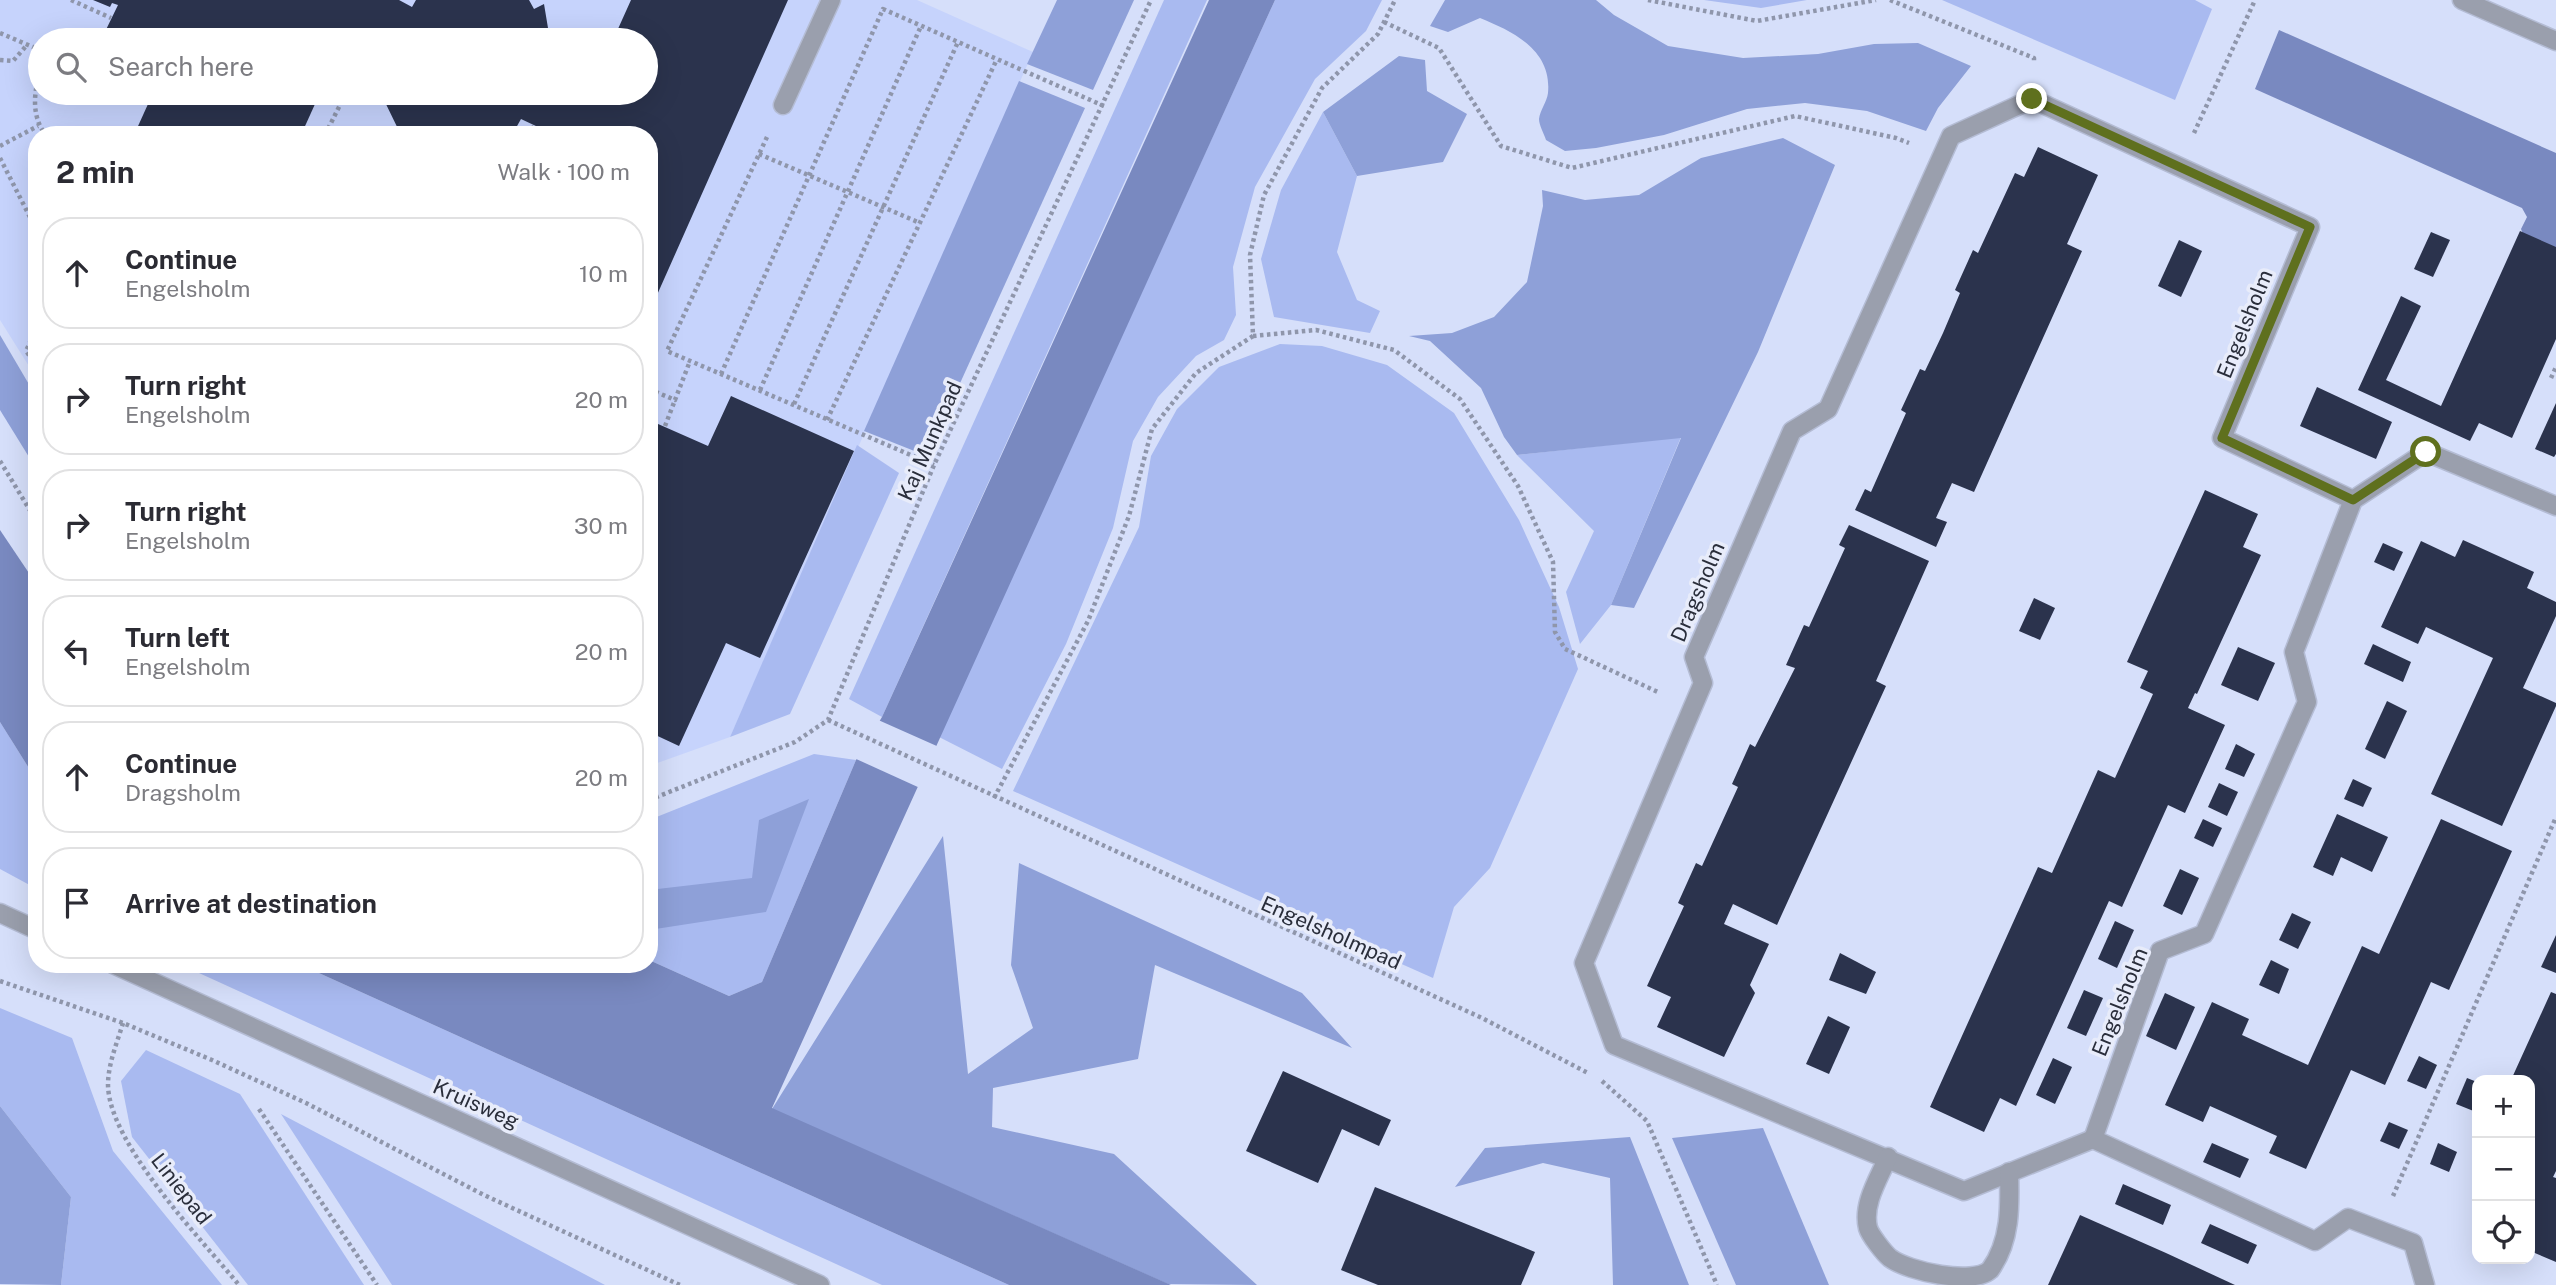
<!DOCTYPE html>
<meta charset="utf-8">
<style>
:root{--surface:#fff;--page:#f2f2f3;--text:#2b2b33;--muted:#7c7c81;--line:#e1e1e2}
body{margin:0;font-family:"Public Sans",sans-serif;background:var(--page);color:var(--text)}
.controls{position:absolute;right:21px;bottom:21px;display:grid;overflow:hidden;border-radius:14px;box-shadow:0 7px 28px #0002}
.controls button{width:63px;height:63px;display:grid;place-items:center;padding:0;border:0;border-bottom:2px solid var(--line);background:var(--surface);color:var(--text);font:35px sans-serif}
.stop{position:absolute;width:21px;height:21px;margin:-16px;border:5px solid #5f701e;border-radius:50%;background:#fff}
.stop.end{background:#5f701e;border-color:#fff;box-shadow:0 2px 7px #0008}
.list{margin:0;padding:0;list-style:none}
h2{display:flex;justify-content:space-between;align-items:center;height:91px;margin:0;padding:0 28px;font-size:30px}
h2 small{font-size:23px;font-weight:400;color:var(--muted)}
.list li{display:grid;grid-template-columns:46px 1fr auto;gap:21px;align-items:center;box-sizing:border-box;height:112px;margin:0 14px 14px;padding:0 14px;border:2px solid var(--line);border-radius:28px}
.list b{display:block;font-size:26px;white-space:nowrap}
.list p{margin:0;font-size:23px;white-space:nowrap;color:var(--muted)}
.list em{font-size:23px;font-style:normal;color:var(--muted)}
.icon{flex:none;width:38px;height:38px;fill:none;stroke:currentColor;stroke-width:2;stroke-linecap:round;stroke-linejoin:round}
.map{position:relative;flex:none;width:2556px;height:1285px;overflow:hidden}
.search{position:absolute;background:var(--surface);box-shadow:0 7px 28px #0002;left:28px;top:28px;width:630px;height:77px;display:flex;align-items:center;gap:18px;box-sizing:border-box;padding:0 24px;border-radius:38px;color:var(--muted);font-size:26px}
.panel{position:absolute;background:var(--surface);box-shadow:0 7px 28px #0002;left:28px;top:126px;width:630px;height:847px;border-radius:28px}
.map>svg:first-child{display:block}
.built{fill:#c6d3fc;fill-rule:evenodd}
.green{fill:#a9baf0}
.forest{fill:#8ea0d8}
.water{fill:#7989c0}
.pier{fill:#d6dffa}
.building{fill:#2b334d}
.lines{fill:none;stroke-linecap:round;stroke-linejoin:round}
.service-casing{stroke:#b4bcd4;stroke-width:21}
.minor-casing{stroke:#b4bcd4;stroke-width:21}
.tertiary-casing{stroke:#b4bcd4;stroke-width:21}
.path{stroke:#8f96ab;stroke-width:4.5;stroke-dasharray:3.5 3.5;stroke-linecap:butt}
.service{stroke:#9a9fad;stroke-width:18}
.minor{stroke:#9a9fad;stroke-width:18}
.tertiary{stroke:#9a9fad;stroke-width:18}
.route{stroke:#5f701e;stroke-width:9}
.labels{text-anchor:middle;stroke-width:7;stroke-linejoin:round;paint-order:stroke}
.street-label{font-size:21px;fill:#2a2e3b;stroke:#e8ecfa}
</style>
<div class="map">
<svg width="2556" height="1285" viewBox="0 0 2556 1285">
<rect width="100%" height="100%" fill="#d6dffa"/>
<!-- built -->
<path class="built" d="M 0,0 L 917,0 L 1033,52 L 730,737 L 649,766 L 649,135 L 37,135 L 37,379 L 0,320 ZM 40,40 L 646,40 L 646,93 L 40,93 Z"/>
<!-- green -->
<g class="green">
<path d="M 1164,0 L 1207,0 L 882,717 L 849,699 Z"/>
<path d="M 1275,0 L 1382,0 L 1366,31 L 1315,79 L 1255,187 L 1233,267 L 1236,315 L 1224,340 L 1196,356 L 1158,397 L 1133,441 L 1113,528 L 1066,644 L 1002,769 L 939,737 Z"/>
<path d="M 1704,0 L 1807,0 L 1761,8 Z"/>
<path d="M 1942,0 L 2195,0 L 2212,9 L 2175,100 Z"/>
<path d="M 1323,112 L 1357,176 L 1337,252 L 1357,300 L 1380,311 L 1370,333 L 1274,317 L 1261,259 L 1281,190 Z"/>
<path d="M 1280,344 L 1322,346 L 1387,365 L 1454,413 L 1519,520 L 1559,607 L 1578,669 L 1490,868 L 1454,907 L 1433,978 L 1013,791 L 1139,527 L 1151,456 L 1177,409 L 1219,367 Z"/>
<path d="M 1681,437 L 1611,605 L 1580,644 L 1566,592 L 1594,531 L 1517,455 Z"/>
<path d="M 857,445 L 899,473 L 790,714 L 730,737 Z"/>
<path d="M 0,722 L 37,781 L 37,889 L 0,869 Z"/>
<path d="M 814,754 L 856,760 L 762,982 L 729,996 L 649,960 L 649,820 Z"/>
<path d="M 211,964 L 299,964 L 1009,1285 L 882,1285 L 199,973 Z"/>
<path d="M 0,1008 L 72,1038 L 113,1151 L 222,1285 L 61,1285 L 71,1197 L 0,1106 Z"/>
<path d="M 146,1050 L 240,1094 L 364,1285 L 248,1285 L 132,1137 L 121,1081 Z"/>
<path d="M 281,1114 L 605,1285 L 392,1285 Z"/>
</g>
<!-- forest -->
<g class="forest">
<path d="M 1057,0 L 1134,0 L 1093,90 L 1027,64 Z"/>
<path d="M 1445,0 L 1596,0 L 1614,15 L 1668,46 L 1743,58 L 1818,54 L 1874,44 L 1918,43 L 1971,66 L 1938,108 L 1926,131 L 1867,111 L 1805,103 L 1747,109 L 1664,135 L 1596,148 L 1565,151 L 1546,140 C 1544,134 1539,125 1539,119 C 1540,110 1547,102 1548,93 C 1552,50 1514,32 1480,18 L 1448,32 L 1430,26 Z"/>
<path d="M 1399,56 L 1425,60 L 1427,91 L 1467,114 L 1443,162 L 1357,176 L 1323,112 Z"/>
<path d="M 1019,81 L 1085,108 L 927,456 L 864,431 Z"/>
<path d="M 1783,138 L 1835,165 L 1758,352 L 1634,608 L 1611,605 L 1681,438 L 1517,455 L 1504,437 L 1481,388 L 1430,341 L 1409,336 L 1452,333 L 1494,317 L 1527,282 L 1543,206 L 1542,190 L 1585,200 L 1639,195 L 1701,158 Z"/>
<path d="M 0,335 L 37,398 L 37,470 L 0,410 Z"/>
<path d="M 809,799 L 766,912 L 649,930 L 649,890 L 752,878 L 759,820 Z"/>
<path d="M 943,836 L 968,1074 L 1033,1028 L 1011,965 L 1019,863 L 1302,993 L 1352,1048 L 1155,965 L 1138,1059 L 993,1088 L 992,1127 L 1114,1154 L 1257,1285 L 1168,1284 L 772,1109 Z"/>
<path d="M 0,1106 L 71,1197 L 61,1285 L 0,1284 Z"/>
<path d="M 1763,1128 L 1829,1285 L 1736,1285 L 1672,1138 Z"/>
<path d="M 1630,1137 L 1689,1285 L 1613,1285 L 1610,1178 L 1543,1163 L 1455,1187 L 1485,1148 Z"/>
</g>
<!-- water -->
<g class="water">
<path d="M 1209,0 L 1275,0 L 772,1108 L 1171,1285 L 1009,1285 L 299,964 L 649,964 L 649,960 L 729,996 L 762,982 L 856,760 L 882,717 Z"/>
<path d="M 2279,30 L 2556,153 L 2556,253 L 2525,239 L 2521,229 L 2527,217 L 2522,208 L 2255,89 Z"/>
<path d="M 0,530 L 37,585 L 37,781 L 0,722 Z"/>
</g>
<!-- pier -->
<path class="pier" d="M 876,719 L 939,747 L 920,788 L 854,758 Z"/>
<!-- building -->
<g class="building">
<path d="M 93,0 L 399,0 L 412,7 L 416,0 L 529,0 L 534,9 L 544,4 L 550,40 L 101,40 L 118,5 L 112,3 L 110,7 Z"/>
<path d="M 631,0 L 788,0 L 649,313 L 649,135 L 555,135 L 521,119 L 512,135 L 401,135 L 384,100 L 384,93 L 646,93 L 646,40 L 613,40 Z"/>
<path d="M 153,93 L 320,93 L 301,135 L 134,135 Z"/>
<path d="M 2038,147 L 2098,175 L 2067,244 L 2082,251 L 1974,492 L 1952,483 L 1936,518 L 1947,522 L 1936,547 L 1855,510 L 1865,489 L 1871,492 L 1906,413 L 1901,410 L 1920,369 L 1925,371 L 1943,333 L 1960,293 L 1955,290 L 1973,250 L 1978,253 L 2015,173 L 2024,177 Z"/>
<path d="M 2520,231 L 2556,247 L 2556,339 L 2512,438 L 2479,423 L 2470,441 L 2358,390 L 2401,296 L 2421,306 L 2386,380 L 2441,406 Z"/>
<path d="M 2431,232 L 2450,240 L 2433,277 L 2414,269 Z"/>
<path d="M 2179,240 L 2202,251 L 2181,297 L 2158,286 Z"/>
<path d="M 2317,387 L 2392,422 L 2376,459 L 2300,426 Z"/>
<path d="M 731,396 L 854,451 L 760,658 L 726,643 L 679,746 L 649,732 L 649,420 L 708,446 Z"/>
<path d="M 2556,403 L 2556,454 L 2554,457 L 2535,449 Z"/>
<path d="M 2205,490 L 2258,514 L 2243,547 L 2261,555 L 2197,694 L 2195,693 L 2188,708 L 2225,725 L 2185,813 L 2168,805 L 2122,907 L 2109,901 L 2016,1106 L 2000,1098 L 1984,1132 L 1930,1107 L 2038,867 L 2052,873 L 2098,770 L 2115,778 L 2153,694 L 2140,688 L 2148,671 L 2127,662 Z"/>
<path d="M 1849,525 L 1929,561 L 1876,681 L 1886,686 L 1777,925 L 1733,904 L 1724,924 L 1769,944 L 1750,985 L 1755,993 L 1724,1057 L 1657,1027 L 1671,997 L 1647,986 L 1684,906 L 1678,903 L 1696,863 L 1702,866 L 1738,787 L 1732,784 L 1750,744 L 1755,747 L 1795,668 L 1786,665 L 1804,625 L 1809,627 L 1845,548 L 1839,545 Z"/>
<path d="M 2463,540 L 2534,572 L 2527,588 L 2556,602 L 2556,616 L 2523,688 L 2556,703 L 2556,706 L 2502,826 L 2431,794 L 2493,658 L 2426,627 L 2418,644 L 2381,627 L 2421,541 L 2455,557 Z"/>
<path d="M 2383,543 L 2403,552 L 2394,571 L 2374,562 Z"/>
<path d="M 2034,598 L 2055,608 L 2040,640 L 2019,631 Z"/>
<path d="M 2373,644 L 2411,662 L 2403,682 L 2364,664 Z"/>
<path d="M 2238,647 L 2275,663 L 2258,701 L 2221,685 Z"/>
<path d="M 2387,701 L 2407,711 L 2385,759 L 2365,749 Z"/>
<path d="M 2236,744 L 2255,754 L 2244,777 L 2225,769 Z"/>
<path d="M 2353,779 L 2372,788 L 2363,807 L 2344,799 Z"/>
<path d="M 2219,783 L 2238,792 L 2227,816 L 2208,807 Z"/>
<path d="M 2337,814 L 2388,837 L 2372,872 L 2341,857 L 2333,876 L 2313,867 Z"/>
<path d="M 2203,819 L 2222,828 L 2213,847 L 2194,838 Z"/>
<path d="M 2441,819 L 2512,851 L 2449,990 L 2431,982 L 2385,1085 L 2351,1070 L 2306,1169 L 2269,1153 L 2277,1136 L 2210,1106 L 2203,1122 L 2165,1105 L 2212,1002 L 2249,1019 L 2242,1035 L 2308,1065 L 2362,946 L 2379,954 Z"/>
<path d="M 2180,869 L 2199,878 L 2182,915 L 2163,906 Z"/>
<path d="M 2292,913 L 2311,922 L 2298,949 L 2279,940 Z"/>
<path d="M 2115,921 L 2134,930 L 2117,968 L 2098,959 Z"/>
<path d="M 2556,935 L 2556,973 L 2541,967 Z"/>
<path d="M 1840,953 L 1876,972 L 1866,994 L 1829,980 Z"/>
<path d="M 2271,960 L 2289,969 L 2279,994 L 2259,985 Z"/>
<path d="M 2084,990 L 2103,998 L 2086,1036 L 2067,1028 Z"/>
<path d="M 2551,992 L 2556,994 L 2556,1171 L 2553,1177 L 2556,1178 L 2556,1262 L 2530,1251 L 2530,1080 L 2511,1080 Z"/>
<path d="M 2165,993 L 2195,1007 L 2176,1050 L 2146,1036 Z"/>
<path d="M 1828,1016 L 1850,1027 L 1829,1074 L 1806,1064 Z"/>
<path d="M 2419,1056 L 2437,1065 L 2426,1089 L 2407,1081 Z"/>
<path d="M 2053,1058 L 2072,1067 L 2055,1104 L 2036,1095 Z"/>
<path d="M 1283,1071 L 1391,1120 L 1379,1146 L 1342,1129 L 1318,1183 L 1246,1151 Z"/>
<path d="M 2467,1078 L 2477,1082 L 2476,1112 L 2456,1104 Z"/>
<path d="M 2389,1122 L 2408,1130 L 2399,1149 L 2380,1141 Z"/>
<path d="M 2212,1143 L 2249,1159 L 2240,1178 L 2203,1162 Z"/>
<path d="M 2438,1143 L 2457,1152 L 2449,1172 L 2430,1164 Z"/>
<path d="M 2123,1184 L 2171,1205 L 2163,1225 L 2115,1204 Z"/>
<path d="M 1375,1187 L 1535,1252 L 1521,1285 L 1378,1285 L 1341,1270 Z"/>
<path d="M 2080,1215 L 2166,1253 L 2235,1285 L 2048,1285 Z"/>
<path d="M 2210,1224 L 2257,1245 L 2248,1264 L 2201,1243 Z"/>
</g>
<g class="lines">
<!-- service casing -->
<g class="service-casing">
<path id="service" d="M 783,105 L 831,0"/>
</g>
<!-- minor casing -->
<g class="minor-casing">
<g id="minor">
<path d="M 2462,0 L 2556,41"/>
<path d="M 2093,1139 L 1964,1191 L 1614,1045 L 1584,963 L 1703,683 L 1694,657 L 1792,431 L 1828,409 L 1951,136 L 2032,99 L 2310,227 L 2222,438 L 2353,500"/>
<path d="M 1888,1157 C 1879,1178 1862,1204 1868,1228 C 1870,1235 1884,1253 1890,1258 C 1909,1272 1973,1285 1990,1270 C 2011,1241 2010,1206 2009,1172"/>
<path d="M 2425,1285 L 2413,1243 L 2348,1218 L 2315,1241 L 2093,1139 L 2160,951 L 2204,934 L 2307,702 L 2294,652 L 2353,500 L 2426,452 L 2556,506"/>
</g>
</g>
<!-- tertiary casing -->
<g class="tertiary-casing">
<g id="tertiary">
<path d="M 0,913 L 37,930"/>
<path d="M 113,964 L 820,1285"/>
</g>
</g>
<!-- path -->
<g class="path">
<path d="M 71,0 L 111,18"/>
<path d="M 1648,0 L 1757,21 L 1876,0"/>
<path d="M 1890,0 L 2034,58 L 2034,63"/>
<path d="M 1384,22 L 1439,48 L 1501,146 L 1572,168 L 1795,116 L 1896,138 L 1909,143"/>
<path d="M 0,33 L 40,50"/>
<path d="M 0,60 L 13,61 L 27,45"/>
<path d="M 40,74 C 33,93 32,119 46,135"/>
<path d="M 2194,133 L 2255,0"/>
<path d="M 325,135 L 346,93"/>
<path d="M 530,135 L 534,126"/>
<path d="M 767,137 L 667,351 L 934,465"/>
<path d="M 0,146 L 38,126"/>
<path d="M 759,154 L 920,223"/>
<path d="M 0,158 L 37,231"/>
<path d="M 37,327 L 26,351 L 37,366"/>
<path d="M 1253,336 L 1316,330 L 1394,350 L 1460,399 L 1518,486 L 1553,562 L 1555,632 L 1565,649 L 1660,693"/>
<path d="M 721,374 L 883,9 L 1104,106"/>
<path d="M 2551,378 L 2556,367"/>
<path d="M 649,389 L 675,400 L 690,361"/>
<path d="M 760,390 L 921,26"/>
<path d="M 794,404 L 958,42"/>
<path d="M 827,420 L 997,59"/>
<path d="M 665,426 L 675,400"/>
<path d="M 0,461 L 37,522"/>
<path d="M 828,720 L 1482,1018 L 1588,1073"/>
<path d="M 994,798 L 1088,621 L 1129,516 L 1152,429 L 1196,373 L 1253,336 L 1250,255 L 1264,195 L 1322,88 L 1378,34 L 1395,0"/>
<path d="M 649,800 L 795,742 L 828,720 L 934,465 L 1151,0"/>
<path d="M 0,981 L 123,1023 L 212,1060 L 306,1103 L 484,1195 L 680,1285"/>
<path d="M 123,1023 C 117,1043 108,1064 108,1085 C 109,1144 201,1239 239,1285"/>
<path d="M 1602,1081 L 1647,1121 L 1717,1285"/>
<path d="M 259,1109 L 377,1285"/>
<path d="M 2393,1196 L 2556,817"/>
</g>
<!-- service -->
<use href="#service" class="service"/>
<!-- minor -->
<use href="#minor" class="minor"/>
<!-- tertiary -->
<use href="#tertiary" class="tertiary"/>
</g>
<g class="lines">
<!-- route -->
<path class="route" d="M 2032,99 L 2310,227 L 2222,438 L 2353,500 L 2426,452"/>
</g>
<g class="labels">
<!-- street labels -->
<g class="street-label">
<text transform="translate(2245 324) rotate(-68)" y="7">Engelsholm</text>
<text transform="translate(930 441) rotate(-66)" y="7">Kaj Munkpad</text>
<text transform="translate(1698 592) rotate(-67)" y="7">Dragsholm</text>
<text transform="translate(1331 933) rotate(24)" y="7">Engelsholmpad</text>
<text transform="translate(2120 1002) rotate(-68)" y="7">Engelsholm</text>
<text transform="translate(476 1104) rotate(24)" y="7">Kruisweg</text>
<text transform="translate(181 1189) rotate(52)" y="7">Liniepad</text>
</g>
</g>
</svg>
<div class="controls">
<button>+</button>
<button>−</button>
<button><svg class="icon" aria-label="locate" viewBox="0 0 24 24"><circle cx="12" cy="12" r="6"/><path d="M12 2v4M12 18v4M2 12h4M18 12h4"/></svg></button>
</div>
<div class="stop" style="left:2426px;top:452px"></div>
<div class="stop end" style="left:2032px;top:99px"></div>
<div class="search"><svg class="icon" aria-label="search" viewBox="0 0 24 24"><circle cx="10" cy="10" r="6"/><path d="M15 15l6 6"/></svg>Search here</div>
<section class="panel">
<h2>2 min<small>Walk · 100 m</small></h2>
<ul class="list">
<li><svg class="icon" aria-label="ahead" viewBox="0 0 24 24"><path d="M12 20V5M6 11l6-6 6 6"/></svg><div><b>Continue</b><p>Engelsholm</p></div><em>10 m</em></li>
<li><svg class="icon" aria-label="right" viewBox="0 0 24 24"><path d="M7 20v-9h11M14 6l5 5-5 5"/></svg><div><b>Turn right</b><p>Engelsholm</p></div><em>20 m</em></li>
<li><svg class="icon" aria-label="right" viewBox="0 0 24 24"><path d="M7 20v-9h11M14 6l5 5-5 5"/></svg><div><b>Turn right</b><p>Engelsholm</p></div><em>30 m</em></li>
<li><svg class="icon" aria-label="left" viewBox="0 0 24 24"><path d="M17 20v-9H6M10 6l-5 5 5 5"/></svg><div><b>Turn left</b><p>Engelsholm</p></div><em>20 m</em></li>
<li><svg class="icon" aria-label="ahead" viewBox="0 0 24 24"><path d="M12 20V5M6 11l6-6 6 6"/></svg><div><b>Continue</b><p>Dragsholm</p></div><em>20 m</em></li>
<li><svg class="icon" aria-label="arrive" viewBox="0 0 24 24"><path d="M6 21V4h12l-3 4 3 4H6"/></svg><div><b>Arrive at destination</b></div></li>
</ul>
</section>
</div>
